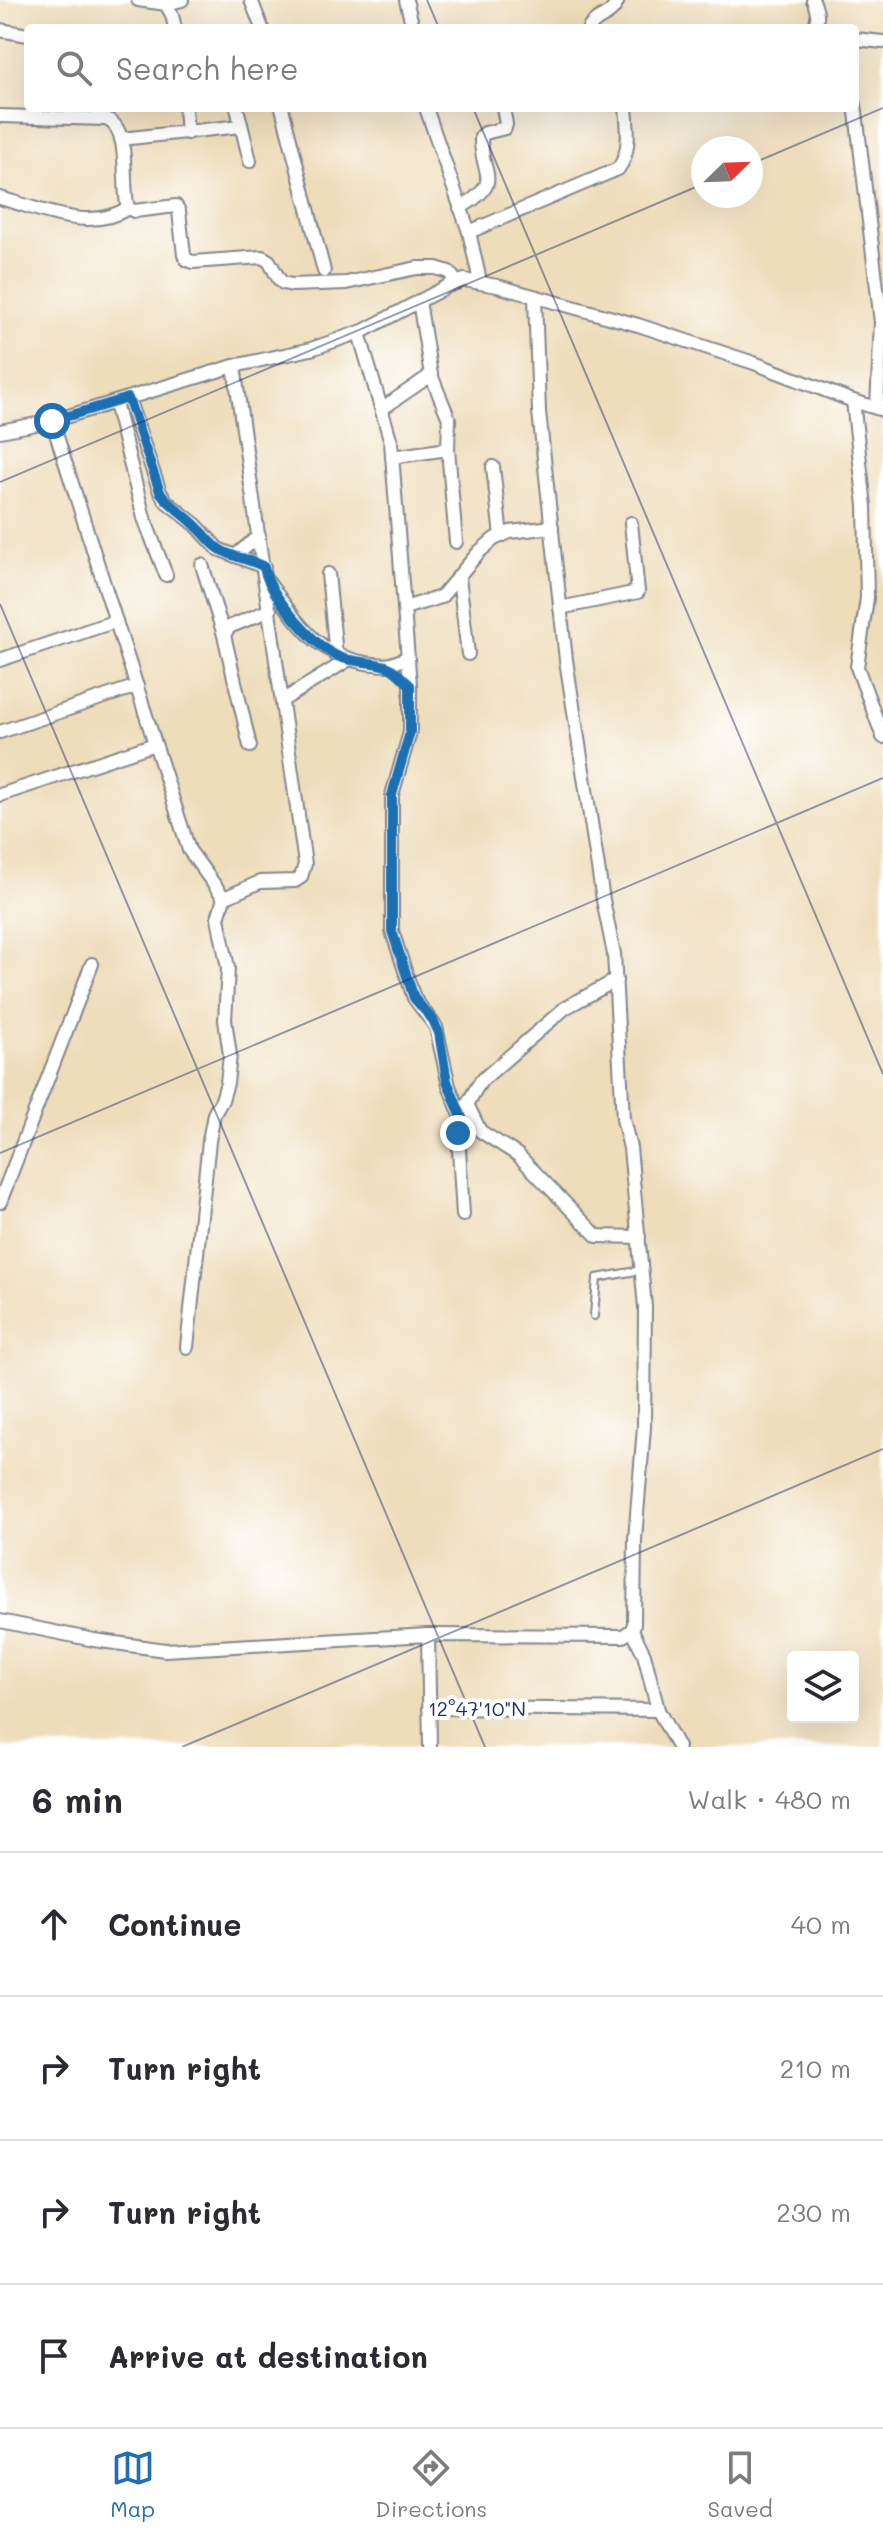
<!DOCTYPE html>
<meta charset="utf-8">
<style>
:root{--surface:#fff;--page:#f7f7f7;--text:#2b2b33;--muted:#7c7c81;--line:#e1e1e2;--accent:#1f6fb2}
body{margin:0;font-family:Mali,sans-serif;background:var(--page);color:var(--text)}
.controls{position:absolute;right:24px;bottom:24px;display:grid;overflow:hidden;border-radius:8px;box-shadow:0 8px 32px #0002}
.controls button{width:72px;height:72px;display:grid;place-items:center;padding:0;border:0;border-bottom:2px solid var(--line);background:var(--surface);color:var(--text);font:40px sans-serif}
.compass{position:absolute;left:691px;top:136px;width:72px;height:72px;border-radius:50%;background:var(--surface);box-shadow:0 8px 32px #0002;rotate:67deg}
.stop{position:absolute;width:24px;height:24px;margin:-18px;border:6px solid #1f6fb2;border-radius:50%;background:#fff}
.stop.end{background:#1f6fb2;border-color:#fff;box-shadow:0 2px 8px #0008}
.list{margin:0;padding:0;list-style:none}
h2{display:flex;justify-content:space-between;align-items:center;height:104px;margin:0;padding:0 32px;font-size:34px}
h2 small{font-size:26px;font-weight:400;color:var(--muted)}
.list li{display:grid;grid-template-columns:52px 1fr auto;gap:24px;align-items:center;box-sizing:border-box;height:144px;padding:0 32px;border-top:2px solid var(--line)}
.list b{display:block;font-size:30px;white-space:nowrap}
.list em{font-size:26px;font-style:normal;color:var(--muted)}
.icon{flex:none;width:44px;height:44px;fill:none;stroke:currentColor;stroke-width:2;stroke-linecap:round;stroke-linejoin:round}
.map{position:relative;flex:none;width:883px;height:1747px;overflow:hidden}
.search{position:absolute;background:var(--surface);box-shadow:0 8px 32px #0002;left:24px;right:24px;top:24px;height:88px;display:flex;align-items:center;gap:20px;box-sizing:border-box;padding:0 28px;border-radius:8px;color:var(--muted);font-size:30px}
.sheet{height:680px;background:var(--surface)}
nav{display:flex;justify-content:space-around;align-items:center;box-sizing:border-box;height:112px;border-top:2px solid var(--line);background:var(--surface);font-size:22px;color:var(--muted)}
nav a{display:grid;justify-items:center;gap:4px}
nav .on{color:var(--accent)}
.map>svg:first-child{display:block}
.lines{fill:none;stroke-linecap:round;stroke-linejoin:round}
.lane-casing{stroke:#84868c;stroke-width:10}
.street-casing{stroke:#84868c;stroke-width:16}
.lane{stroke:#fff;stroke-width:6}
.street{stroke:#fff;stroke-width:12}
.route{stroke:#1f6fb2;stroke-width:10}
.ticks{fill:none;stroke:#1b2f5e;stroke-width:2;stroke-opacity:0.45}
.ticks-label{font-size:20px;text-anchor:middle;fill:#1b2f5e;stroke:#fff;stroke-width:8;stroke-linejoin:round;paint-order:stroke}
</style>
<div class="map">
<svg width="883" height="1747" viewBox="0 0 883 1747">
<rect width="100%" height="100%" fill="#fff"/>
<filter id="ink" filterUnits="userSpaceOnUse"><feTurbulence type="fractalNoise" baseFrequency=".0125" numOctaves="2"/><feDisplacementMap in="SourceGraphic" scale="16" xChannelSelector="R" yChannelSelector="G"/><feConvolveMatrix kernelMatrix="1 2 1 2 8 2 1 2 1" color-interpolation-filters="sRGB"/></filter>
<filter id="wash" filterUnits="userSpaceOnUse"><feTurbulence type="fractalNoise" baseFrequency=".006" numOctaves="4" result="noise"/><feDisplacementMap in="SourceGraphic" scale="32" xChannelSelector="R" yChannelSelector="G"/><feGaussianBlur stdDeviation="1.8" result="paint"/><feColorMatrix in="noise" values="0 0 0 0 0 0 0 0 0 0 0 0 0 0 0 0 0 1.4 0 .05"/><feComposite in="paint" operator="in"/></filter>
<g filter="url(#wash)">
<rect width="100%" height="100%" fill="#edb"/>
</g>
<g filter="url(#ink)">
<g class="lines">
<!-- lane casing -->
<g class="lane-casing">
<path id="lane" d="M 594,1316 L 597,1278 L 642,1270"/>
</g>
<!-- street casing -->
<g class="street-casing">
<g id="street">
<path d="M 138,0 L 166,4 L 172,15 L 175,28"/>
<path d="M 251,0 L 262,28"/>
<path d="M 406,0 L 413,28"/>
<path d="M 813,0 C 817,11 820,18 813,28"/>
<path d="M 166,4 L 182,0"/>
<path d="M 589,28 C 598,14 611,19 618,0"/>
<path d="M 0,30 L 28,35"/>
<path d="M 855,39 L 883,42"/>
<path d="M 855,104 L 881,322 L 877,407"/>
<path d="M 185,108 L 187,133"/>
<path d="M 237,108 L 250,161"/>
<path d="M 282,108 L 324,271"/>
<path d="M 426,108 L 469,232 L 480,281"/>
<path d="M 0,116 L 106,119 C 132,128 121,185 128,208 L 134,211 L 176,206 L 179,211 L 184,255 L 187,260 L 193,262 L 262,257 L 269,261 L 279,279 L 283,283 L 292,285 L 346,283 L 417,268 L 436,268 L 449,272 L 457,283"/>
<path d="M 121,139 L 241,126"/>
<path d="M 0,198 C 41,209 89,233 128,208"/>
<path d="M 460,208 C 506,181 480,176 481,137 L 485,133 L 505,128 L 506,124 L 503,108"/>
<path d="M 469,232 L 618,169 C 631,152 628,129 626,108"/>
<path d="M 419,301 L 431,375 L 449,419 L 448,449 L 456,542"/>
<path d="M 359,333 L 391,442 L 410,685 L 410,732 L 392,795 L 392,931 L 414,998 L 436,1027 L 449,1086 L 462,1118"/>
<path d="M 128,398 L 160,492 L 167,502 L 196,525 L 218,549 L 264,567"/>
<path d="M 853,401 L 865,506 L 867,598 L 857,667 L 883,737"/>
<path d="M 115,403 L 144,518 L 166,575"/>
<path d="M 383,408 L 431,375"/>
<path d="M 52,421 L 189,850 L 224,898"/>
<path d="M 0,431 L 52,421 L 234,366 L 311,349 L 363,331 L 448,286 L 464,280 L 497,286 L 638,325 L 754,363 L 853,401 L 883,410"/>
<path d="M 392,457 L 448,449"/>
<path d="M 493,467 L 501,536"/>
<path d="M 235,556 L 259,536"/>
<path d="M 202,565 L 224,635"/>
<path d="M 328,574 L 336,655"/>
<path d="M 459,577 L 468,654"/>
<path d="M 268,582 C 297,621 314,654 366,663 C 386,666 390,666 408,657"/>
<path d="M 404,608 L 441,597 L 479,552 L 494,539 L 510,532 L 552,527"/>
<path d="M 560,608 L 638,592 L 631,523"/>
<path d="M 0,660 L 116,621"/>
<path d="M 283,700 L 348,660"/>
<path d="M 0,732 L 137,686"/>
<path d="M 250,746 L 224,635 L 229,627 L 270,610"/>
<path d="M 0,795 L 155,744"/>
<path d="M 468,1106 L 480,1131 L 518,1155 L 597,1236 L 639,1237"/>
<path d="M 0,1202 L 92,964"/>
<path d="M 463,1215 L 458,1133 C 461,1116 471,1096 481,1081 L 565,1008 L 616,980"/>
<path d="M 187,1347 L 209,1141 L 214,1114 L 222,1100 L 227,1083 L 230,1055 L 225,1020 L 228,968 L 218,918 L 224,898 L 260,882 L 295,881 L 301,877 L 305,864 L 234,366"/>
<path d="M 0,1621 L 94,1640 L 165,1650 L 428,1635 L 623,1636 L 632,1630 L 634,1624 L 635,1539 L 644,1427 L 645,1307 L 630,1148 L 623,1119 L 614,954 L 603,900 L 566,660 L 539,412 L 535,297"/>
<path d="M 632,1630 L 644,1654 L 658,1710 L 678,1747"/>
<path d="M 428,1635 L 430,1747"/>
<path d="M 429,1708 L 658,1710"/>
</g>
</g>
<!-- lane -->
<use href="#lane" class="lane"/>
<!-- street -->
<use href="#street" class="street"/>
</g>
</g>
<g class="lines" filter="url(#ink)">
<!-- route -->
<path class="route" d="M 52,421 L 128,398 L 160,492 C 171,507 186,515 198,528 C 206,535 212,545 221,550 C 235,558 250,559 264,567 C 268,593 312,644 337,656 C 352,663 370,661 386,666 C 394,668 403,679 410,685 L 410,732 L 392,795 L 392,931 L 414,998 L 433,1020 L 439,1033 L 447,1081 L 462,1118 L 458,1133"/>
</g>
<!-- ticks -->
<path class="ticks" d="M 427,0 L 439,28M 473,108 L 883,1074M 751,164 L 883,108M 0,482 L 703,184M 0,604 L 485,1747M 0,1153 L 883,778M 182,1747 L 883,1449"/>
<g class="ticks-label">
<text x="477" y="1716">12°47'10"N</text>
</g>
</svg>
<div class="controls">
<button><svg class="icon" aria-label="layers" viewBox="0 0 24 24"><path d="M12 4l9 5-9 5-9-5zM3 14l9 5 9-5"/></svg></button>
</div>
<svg class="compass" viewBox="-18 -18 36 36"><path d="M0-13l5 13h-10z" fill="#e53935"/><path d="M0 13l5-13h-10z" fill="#7c7c81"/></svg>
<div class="stop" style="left:52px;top:421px"></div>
<div class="stop end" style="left:458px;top:1133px"></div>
<div class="search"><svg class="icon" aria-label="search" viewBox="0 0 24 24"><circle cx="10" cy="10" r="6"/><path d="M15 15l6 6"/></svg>Search here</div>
</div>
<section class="sheet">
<h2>6 min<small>Walk · 480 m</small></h2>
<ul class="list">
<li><svg class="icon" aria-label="ahead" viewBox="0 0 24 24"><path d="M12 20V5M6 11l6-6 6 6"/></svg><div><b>Continue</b></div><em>40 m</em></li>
<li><svg class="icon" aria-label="right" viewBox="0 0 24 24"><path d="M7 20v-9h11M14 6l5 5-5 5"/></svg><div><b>Turn right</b></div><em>210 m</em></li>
<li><svg class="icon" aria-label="right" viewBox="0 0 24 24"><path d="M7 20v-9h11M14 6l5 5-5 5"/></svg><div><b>Turn right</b></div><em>230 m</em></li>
<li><svg class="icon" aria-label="arrive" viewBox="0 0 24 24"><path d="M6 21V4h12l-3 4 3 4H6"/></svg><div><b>Arrive at destination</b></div></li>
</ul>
</section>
<nav>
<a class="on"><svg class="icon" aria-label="map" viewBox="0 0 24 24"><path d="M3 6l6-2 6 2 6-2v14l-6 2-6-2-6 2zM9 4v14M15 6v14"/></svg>Map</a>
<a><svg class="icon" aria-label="directions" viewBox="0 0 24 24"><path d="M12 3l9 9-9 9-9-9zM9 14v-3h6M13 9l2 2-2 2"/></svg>Directions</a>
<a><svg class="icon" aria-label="saved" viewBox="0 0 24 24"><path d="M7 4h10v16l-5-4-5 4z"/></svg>Saved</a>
</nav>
